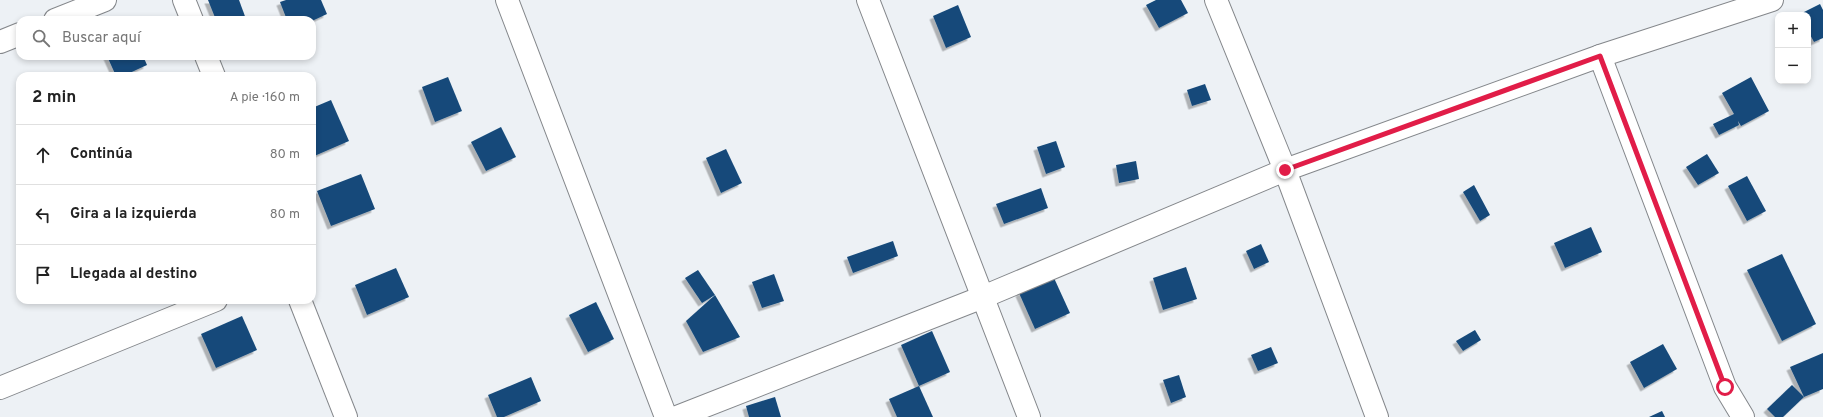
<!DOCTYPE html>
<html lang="es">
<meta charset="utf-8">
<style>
:root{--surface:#fff;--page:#f2f2f2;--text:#222;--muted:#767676;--line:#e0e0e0}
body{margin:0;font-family:Overpass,sans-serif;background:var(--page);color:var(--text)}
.controls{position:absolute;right:12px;top:12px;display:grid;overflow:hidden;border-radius:8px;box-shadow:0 2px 6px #0003}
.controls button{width:36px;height:36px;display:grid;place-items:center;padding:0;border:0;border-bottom:1px solid var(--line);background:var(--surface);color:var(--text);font:20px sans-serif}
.stop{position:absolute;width:12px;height:12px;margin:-9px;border:3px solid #e11d48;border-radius:50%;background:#fff}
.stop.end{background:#e11d48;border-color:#fff;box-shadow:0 1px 4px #0008}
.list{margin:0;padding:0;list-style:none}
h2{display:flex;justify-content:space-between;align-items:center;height:52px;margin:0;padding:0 16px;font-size:17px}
h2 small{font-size:13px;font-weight:400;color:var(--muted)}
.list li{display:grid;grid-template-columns:26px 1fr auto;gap:12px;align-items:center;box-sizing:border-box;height:60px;padding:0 16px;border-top:1px solid var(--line)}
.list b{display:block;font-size:15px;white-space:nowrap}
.list em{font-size:13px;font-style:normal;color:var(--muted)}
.icon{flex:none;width:22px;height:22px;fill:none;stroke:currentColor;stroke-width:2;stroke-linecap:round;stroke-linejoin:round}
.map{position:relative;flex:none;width:1823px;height:417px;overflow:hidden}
.search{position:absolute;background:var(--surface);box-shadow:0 2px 6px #0003;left:16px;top:16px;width:300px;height:44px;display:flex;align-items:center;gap:10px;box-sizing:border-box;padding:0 14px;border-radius:12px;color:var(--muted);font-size:15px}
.panel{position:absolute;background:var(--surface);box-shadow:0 2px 6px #0003;left:16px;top:72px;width:300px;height:232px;border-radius:12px}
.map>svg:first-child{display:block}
.building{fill:#164a7a;filter:url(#shadow)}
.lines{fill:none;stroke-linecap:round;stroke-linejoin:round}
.street-casing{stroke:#84878b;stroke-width:24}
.secondary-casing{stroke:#84878b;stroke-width:24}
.street{stroke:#fff;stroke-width:22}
.secondary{stroke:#fff;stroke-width:22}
.route{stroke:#e11d48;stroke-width:5}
</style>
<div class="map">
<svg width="1823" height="417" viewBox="0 0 1823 417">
<defs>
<filter id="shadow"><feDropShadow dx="-3.5" dy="3.5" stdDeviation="0" flood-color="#0004"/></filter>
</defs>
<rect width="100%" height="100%" fill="#edf1f5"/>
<!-- building -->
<g class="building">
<path d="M 208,0 L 239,0 L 246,19 L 216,20 Z"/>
<path d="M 286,0 L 321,0 L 327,14 L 312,21 L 287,20 L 280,2 Z"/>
<path d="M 1156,0 L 1181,0 L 1188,13 L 1159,28 L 1146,5 Z"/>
<path d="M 1820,4 L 1823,10 L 1823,38 L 1814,42 L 1808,31 L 1808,15 L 1798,15 Z"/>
<path d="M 958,5 L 971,37 L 946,48 L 933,16 Z"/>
<path d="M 107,56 L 143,56 L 147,65 L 123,76 L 116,76 Z"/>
<path d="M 448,77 L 462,111 L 435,122 L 422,87 Z"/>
<path d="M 1751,77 L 1769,111 L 1741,126 L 1738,121 L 1739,125 L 1719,135 L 1713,124 L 1734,114 L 1722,93 Z"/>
<path d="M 1205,84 L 1211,100 L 1192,106 L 1187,90 Z"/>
<path d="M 331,100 L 349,141 L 312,157 L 312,108 Z"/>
<path d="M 501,127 L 516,157 L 486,171 L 471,142 Z"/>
<path d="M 1056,141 L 1065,167 L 1046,174 L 1037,147 Z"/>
<path d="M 726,149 L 742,183 L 721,193 L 706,158 Z"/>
<path d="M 1707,154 L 1719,173 L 1698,185 L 1686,167 Z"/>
<path d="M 1136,161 L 1139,179 L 1119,183 L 1116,165 Z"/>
<path d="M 361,174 L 375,209 L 331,226 L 317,191 Z"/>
<path d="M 1747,176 L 1766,211 L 1747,221 L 1728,186 Z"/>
<path d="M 1474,185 L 1490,215 L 1480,221 L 1463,192 Z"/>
<path d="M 1041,188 L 1048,208 L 1004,224 L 996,204 Z"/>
<path d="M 1591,227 L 1602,252 L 1565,268 L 1554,243 Z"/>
<path d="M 893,241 L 898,256 L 853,273 L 847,257 Z"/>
<path d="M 1261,244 L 1269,262 L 1254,269 L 1246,251 Z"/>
<path d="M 1782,254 L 1816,324 L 1782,341 L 1747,270 Z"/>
<path d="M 1186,267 L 1197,299 L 1163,310 L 1153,278 Z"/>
<path d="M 396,268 L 409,297 L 367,315 L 355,285 Z"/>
<path d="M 698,270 L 715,295 L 702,303 L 685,278 Z"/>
<path d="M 774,274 L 784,301 L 762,308 L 752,282 Z"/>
<path d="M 1054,278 L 1070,313 L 1035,329 L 1019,293 Z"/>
<path d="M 715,295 L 740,337 L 703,352 L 686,321 Z"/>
<path d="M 596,302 L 614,339 L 588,352 L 569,315 Z"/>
<path d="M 242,316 L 257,350 L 216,368 L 201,334 Z"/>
<path d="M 1475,330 L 1481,340 L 1463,351 L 1456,341 Z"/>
<path d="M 932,331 L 950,372 L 919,386 L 901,345 Z"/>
<path d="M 1663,344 L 1677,369 L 1644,388 L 1630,362 Z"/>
<path d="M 1271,347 L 1278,363 L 1258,371 L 1251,355 Z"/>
<path d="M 1823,353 L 1823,389 L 1804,397 L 1790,367 Z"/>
<path d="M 1179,375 L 1186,397 L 1171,403 L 1163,380 Z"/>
<path d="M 531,377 L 541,401 L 504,417 L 497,417 L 488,395 Z"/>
<path d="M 1792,385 L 1804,397 L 1783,417 L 1775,417 L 1767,409 Z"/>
<path d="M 919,386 L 933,417 L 897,417 L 889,399 Z"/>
<path d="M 775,397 L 781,417 L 749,417 L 746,406 Z"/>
<path d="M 1662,411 L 1665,417 L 1649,417 Z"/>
</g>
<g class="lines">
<!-- street casing -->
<g class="street-casing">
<g id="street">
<path d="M 184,0 L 192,20"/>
<path d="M 507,0 L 666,417"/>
<path d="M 868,0 L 1029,417"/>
<path d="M 55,20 L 105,0"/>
<path d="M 0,42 L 20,34"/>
<path d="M 206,56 L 214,76"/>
<path d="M 1600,56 L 1772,0"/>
<path d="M 300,300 L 346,417"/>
<path d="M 0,388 L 216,300"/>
<path d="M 677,417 L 983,297 L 1285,170 L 1600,56 L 1725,387 L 1743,417"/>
</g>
</g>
<!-- secondary casing -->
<g class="secondary-casing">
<path id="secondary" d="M 1216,0 L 1285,170 L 1377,417"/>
</g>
<!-- street -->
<use href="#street" class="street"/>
<!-- secondary -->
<use href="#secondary" class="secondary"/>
</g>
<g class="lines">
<!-- route -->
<path class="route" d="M 1285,170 L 1600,56 L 1725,387"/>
</g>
</svg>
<div class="controls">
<button>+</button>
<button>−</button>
</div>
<div class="stop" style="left:1725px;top:387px"></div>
<div class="stop end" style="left:1285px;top:170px"></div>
<div class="search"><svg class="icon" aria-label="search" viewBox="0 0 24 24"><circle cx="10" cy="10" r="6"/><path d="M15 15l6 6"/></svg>Buscar aquí</div>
<section class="panel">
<h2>2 min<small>A pie · 160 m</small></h2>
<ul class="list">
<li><svg class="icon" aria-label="ahead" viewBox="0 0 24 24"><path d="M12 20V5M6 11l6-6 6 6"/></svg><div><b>Continúa</b></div><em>80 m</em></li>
<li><svg class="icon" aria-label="left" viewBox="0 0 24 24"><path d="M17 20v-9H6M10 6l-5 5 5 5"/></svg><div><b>Gira a la izquierda</b></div><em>80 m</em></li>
<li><svg class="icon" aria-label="arrive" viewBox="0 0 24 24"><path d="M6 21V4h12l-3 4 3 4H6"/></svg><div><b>Llegada al destino</b></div></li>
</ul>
</section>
</div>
